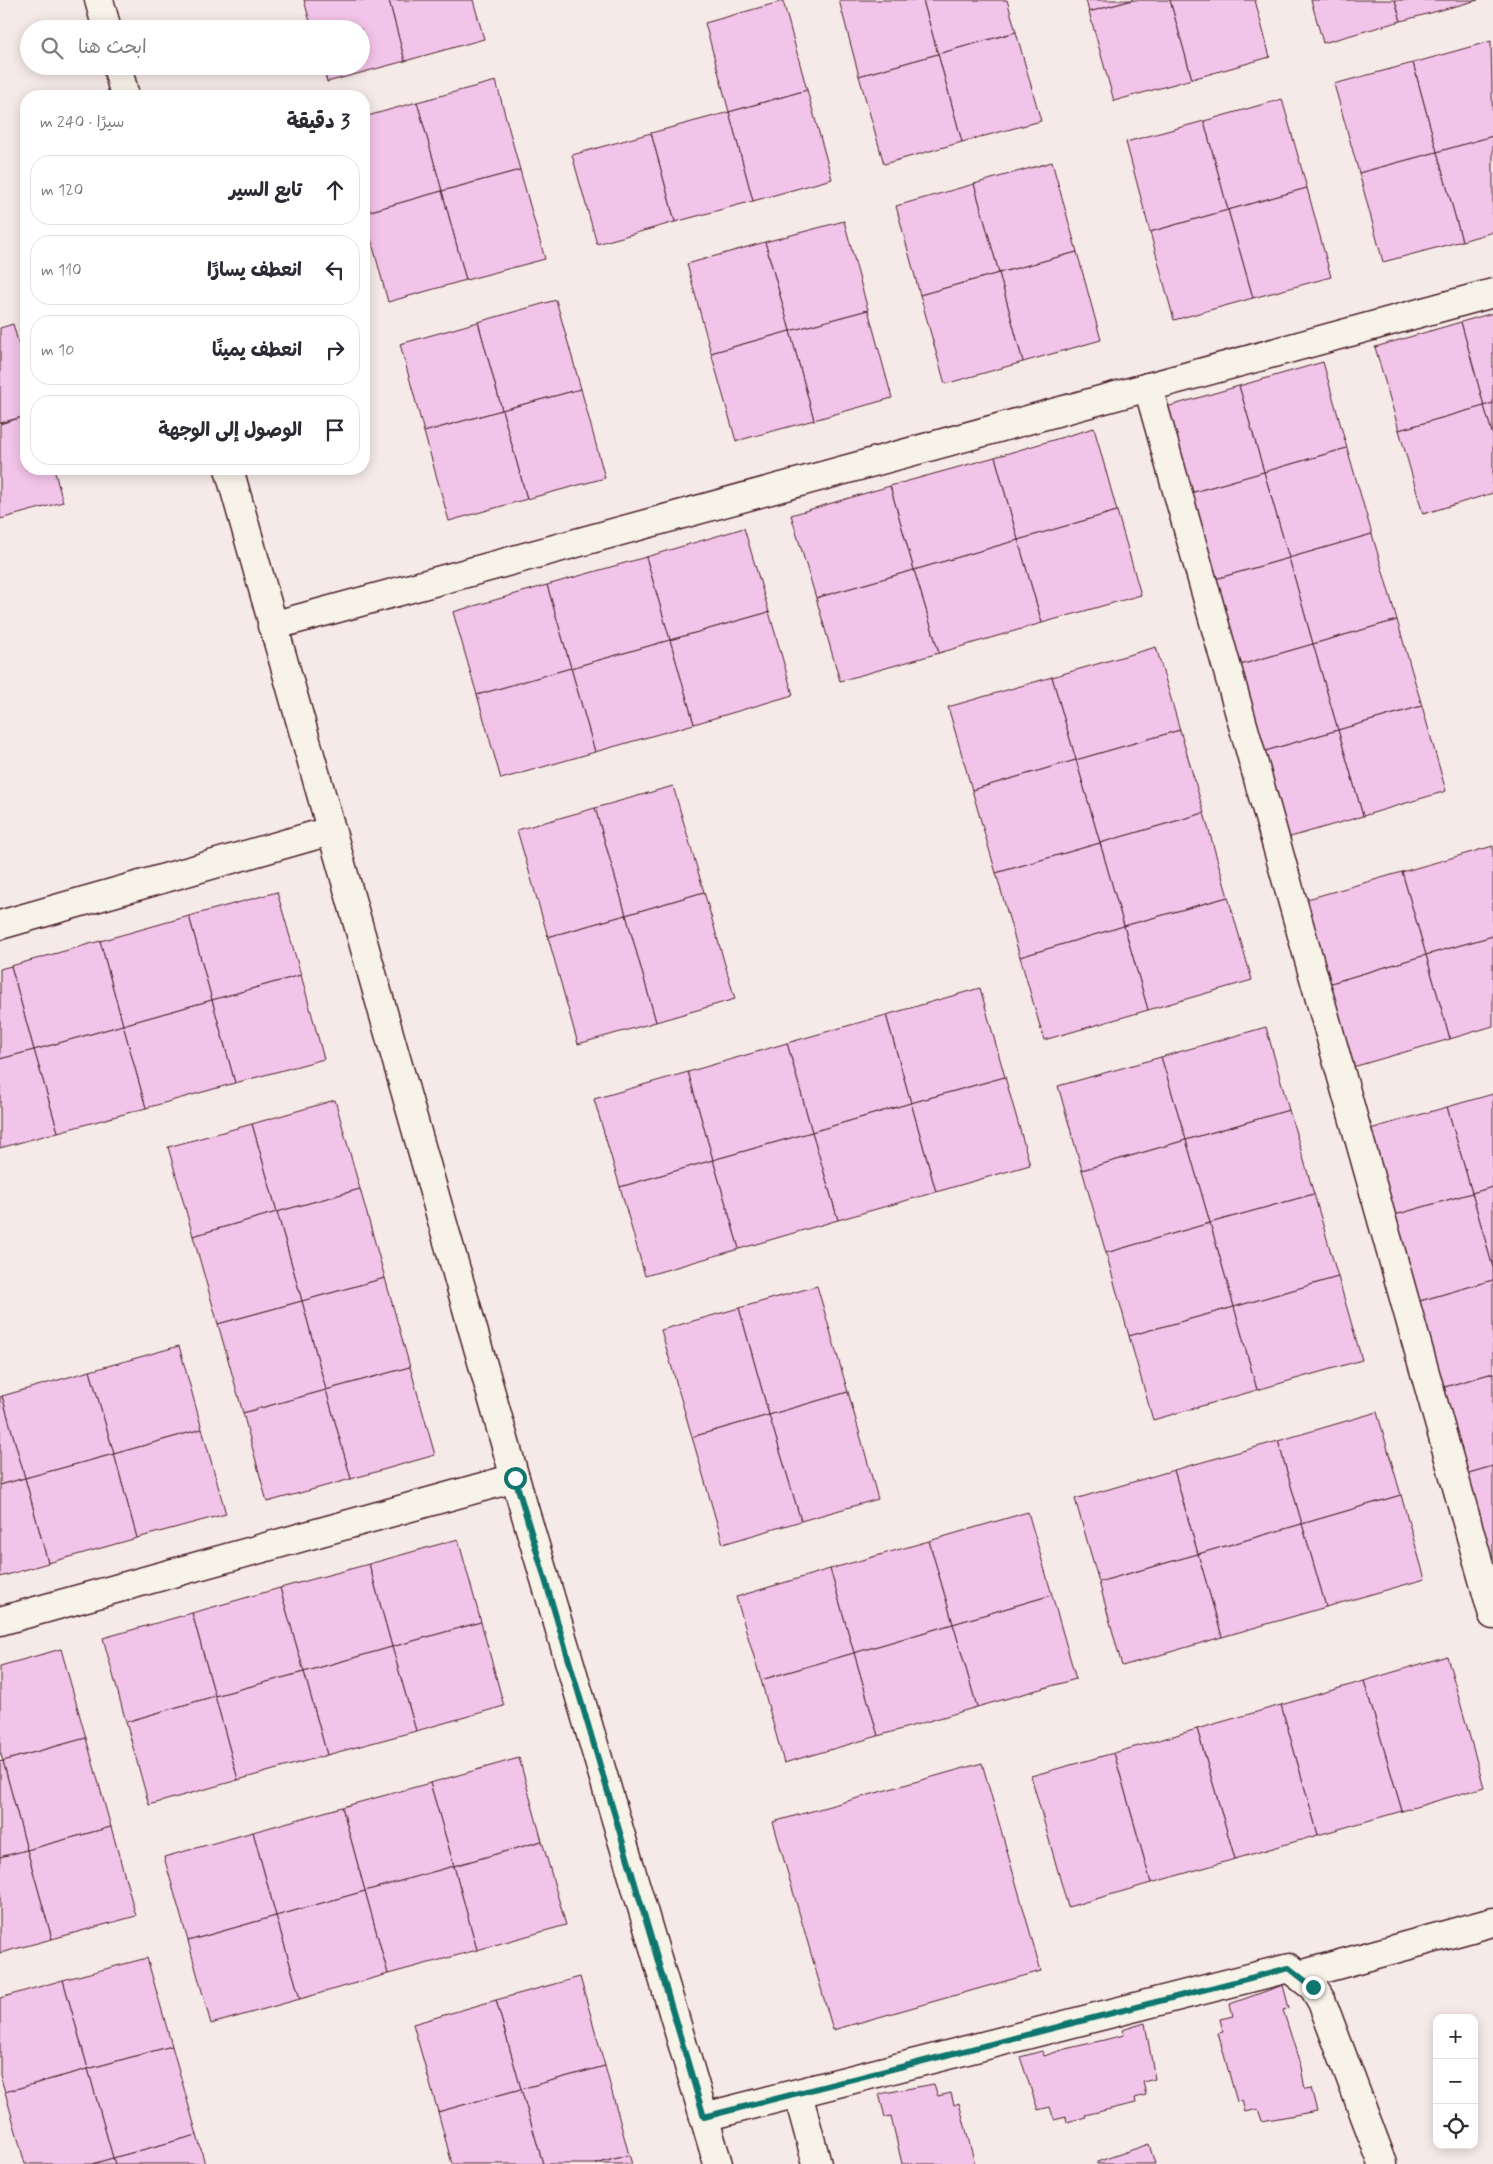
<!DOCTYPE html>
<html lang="ar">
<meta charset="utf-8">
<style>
:root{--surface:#fff;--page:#f7f7f7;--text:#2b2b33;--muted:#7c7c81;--line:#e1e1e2}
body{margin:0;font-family:Mynerve,"Playpen Sans Arabic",sans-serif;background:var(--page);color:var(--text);direction:rtl}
.controls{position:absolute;right:15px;bottom:15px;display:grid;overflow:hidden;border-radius:10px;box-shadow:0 2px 12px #0003}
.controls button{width:45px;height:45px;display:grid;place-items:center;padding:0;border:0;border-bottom:1px solid var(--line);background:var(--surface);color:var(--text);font:25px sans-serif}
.stop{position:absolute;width:15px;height:15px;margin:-11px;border:4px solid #0f766e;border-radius:50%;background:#fff}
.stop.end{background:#0f766e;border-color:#fff;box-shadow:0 1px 5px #0008}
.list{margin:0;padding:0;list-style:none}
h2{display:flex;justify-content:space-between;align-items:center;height:65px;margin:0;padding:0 20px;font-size:21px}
h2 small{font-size:16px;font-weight:400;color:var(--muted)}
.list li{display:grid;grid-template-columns:32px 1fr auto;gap:15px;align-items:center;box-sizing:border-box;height:70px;margin:0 10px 10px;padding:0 10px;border:1px solid var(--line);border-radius:20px}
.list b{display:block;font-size:19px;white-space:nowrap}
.list em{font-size:16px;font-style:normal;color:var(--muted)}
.icon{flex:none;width:28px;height:28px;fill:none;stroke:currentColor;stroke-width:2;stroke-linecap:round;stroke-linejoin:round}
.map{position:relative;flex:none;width:1493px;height:2164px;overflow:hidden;direction:ltr}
.search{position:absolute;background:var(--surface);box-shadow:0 2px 12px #0003;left:20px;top:20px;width:350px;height:55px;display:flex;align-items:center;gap:12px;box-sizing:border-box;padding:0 18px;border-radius:28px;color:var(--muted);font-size:19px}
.panel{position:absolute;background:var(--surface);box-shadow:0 2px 12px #0003;left:20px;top:90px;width:350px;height:385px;border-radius:20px;direction:rtl}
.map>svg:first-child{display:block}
.building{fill:#f2c4e9;stroke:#4a1f2b}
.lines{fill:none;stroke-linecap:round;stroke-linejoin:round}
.minor-casing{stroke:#4a1f2b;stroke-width:31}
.minor{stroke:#f7f3e8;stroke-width:28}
.route{stroke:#0f766e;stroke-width:6}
</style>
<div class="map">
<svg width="1493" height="2164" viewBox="0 0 1493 2164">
<rect width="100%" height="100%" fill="#f6eae8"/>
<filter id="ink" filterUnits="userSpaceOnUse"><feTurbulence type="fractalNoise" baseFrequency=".02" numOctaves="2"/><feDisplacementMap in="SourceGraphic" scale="10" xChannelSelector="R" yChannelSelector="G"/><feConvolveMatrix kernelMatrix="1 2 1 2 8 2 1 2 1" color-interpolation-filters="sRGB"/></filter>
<g filter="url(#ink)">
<!-- building -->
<g class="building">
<path d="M 304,0 L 389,0 L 405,61 L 327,82 L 323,66 L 361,66 L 361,29 L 312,29 Z"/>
<path d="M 389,0 L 473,0 L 484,39 L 405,61 Z"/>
<path d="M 839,0 L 923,0 L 938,54 L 859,76 Z"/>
<path d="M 923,0 L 1007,0 L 1016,32 L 938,54 Z"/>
<path d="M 1086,0 L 1133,0 L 1089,12 Z"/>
<path d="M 1133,0 L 1170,0 L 1192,79 L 1114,101 L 1089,12 Z"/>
<path d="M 1170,0 L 1255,0 L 1270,57 L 1192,79 Z"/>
<path d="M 1311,0 L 1395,0 L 1401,21 L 1323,43 Z"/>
<path d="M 1395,0 L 1478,0 L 1401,21 Z"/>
<path d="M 783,1 L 807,90 L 729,112 L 705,23 Z"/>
<path d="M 1016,32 L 1041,121 L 962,142 L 938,54 Z"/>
<path d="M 1491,41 L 1493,136 L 1437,152 L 1413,63 Z"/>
<path d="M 938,54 L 962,142 L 884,164 L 859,76 Z"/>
<path d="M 1413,63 L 1437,152 L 1359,173 L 1334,84 Z"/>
<path d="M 496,81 L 520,170 L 442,191 L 417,102 Z"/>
<path d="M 807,90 L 832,179 L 753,201 L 729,112 Z"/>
<path d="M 1282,99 L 1307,188 L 1228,210 L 1204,121 Z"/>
<path d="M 417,102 L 442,191 L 364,213 L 364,117 Z"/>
<path d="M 729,112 L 753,201 L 675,222 L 651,133 Z"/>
<path d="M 1204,121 L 1228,210 L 1150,232 L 1126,142 Z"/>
<path d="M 651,133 L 675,222 L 597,244 L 572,155 Z"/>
<path d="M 1493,136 L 1493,232 L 1462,241 L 1437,152 Z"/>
<path d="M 1437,152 L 1462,241 L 1383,262 L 1359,173 Z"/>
<path d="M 1052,162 L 1077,252 L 999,273 L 974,184 Z"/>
<path d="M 520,170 L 545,259 L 466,280 L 442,191 Z"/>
<path d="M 974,184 L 999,273 L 920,295 L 896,206 Z"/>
<path d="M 1307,188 L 1331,277 L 1253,298 L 1228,210 Z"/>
<path d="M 442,191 L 466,280 L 388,302 L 364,213 Z"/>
<path d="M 1228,210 L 1253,298 L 1174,320 L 1150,232 Z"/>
<path d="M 844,221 L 868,310 L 790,331 L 765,242 Z"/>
<path d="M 765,242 L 790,331 L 711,353 L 687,264 Z"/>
<path d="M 1077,252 L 1101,340 L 1023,362 L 999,273 Z"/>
<path d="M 999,273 L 1023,362 L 945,384 L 920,295 Z"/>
<path d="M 556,300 L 581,389 L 502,410 L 478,322 Z"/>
<path d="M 868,310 L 892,398 L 814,420 L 790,331 Z"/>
<path d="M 1493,313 L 1493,403 L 1484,406 L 1461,322 Z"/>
<path d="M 478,322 L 502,410 L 424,432 L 400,344 Z"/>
<path d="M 1461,322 L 1484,406 L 1399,430 L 1375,347 Z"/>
<path d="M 13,324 L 26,370 L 26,416 L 0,423 L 0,328 Z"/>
<path d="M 790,331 L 814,420 L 736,441 L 711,353 Z"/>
<path d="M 1323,362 L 1347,448 L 1264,472 L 1239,386 Z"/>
<path d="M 1239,386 L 1264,472 L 1180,496 L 1156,410 Z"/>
<path d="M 581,389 L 605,478 L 527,499 L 502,410 Z"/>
<path d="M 1493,403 L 1493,436 L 1484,406 Z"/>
<path d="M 1484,406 L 1493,436 L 1493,493 L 1423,514 L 1399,430 Z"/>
<path d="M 502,410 L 527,499 L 449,521 L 424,432 Z"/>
<path d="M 26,416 L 26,469 L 54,469 L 63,502 L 0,519 L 0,424 Z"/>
<path d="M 1094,428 L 1117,511 L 1018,540 L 995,457 Z"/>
<path d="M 1347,448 L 1372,534 L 1289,558 L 1264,472 Z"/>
<path d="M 995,457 L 1018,540 L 914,570 L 890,486 Z"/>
<path d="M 1264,472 L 1289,558 L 1205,582 L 1180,496 Z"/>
<path d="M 890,486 L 914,570 L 816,598 L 791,515 Z"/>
<path d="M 1117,511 L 1141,595 L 1042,623 L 1018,540 Z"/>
<path d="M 744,528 L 769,612 L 670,640 L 646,557 Z"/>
<path d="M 1372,534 L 1397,620 L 1313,644 L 1289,558 Z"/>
<path d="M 1018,540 L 1042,623 L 939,653 L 914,570 Z"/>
<path d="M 646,557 L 670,640 L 571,668 L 547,585 Z"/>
<path d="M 1289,558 L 1313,644 L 1230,668 L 1205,582 Z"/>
<path d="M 914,570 L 939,653 L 840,681 L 816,598 Z"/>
<path d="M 547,585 L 571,668 L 477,695 L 453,612 Z"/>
<path d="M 769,612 L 793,695 L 694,724 L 670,640 Z"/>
<path d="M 1397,620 L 1422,706 L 1338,730 L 1313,644 Z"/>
<path d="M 670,640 L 694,724 L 595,752 L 571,668 Z"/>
<path d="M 1313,644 L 1338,730 L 1255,754 L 1230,668 Z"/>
<path d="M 1156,647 L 1180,730 L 1076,760 L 1052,677 Z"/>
<path d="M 571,668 L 595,752 L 501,779 L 477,695 Z"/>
<path d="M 1052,677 L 1076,760 L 972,790 L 948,707 Z"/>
<path d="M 1422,706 L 1446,791 L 1363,816 L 1338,730 Z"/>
<path d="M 1180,730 L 1204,813 L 1100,843 L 1076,760 Z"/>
<path d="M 1338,730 L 1363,816 L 1280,840 L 1255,754 Z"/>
<path d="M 1076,760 L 1100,843 L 996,873 L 972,790 Z"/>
<path d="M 673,786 L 704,892 L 626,915 L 595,808 Z"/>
<path d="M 595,808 L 626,915 L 548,937 L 517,830 Z"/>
<path d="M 1204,813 L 1228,897 L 1124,926 L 1100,843 Z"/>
<path d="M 1100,843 L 1124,926 L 1020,957 L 996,873 Z"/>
<path d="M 1493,846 L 1493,936 L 1426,955 L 1402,872 Z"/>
<path d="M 1402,872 L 1426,955 L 1321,986 L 1297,902 Z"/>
<path d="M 277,892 L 301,975 L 212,1000 L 189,916 Z"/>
<path d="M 704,892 L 735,999 L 656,1022 L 626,915 Z"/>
<path d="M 1228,897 L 1252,980 L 1148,1010 L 1124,926 Z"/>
<path d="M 626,915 L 656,1022 L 578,1044 L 548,937 Z"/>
<path d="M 189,916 L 212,1000 L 123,1025 L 100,941 Z"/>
<path d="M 1124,926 L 1148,1010 L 1044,1040 L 1020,957 Z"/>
<path d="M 1493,936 L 1493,1026 L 1450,1039 L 1426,955 Z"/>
<path d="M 100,941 L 123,1025 L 34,1050 L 11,966 Z"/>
<path d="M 1426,955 L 1450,1039 L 1346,1069 L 1321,986 Z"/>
<path d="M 11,966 L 34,1050 L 0,1059 L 0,969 Z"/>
<path d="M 301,975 L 324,1059 L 235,1083 L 212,1000 Z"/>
<path d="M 980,988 L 1005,1077 L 911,1103 L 886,1015 Z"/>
<path d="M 212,1000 L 235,1083 L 146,1108 L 123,1025 Z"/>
<path d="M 886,1015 L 911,1103 L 812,1132 L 787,1043 Z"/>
<path d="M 123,1025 L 146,1108 L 58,1132 L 34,1050 Z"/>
<path d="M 1266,1027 L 1289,1110 L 1186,1140 L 1161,1057 Z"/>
<path d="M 787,1043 L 812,1132 L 713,1160 L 688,1072 Z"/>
<path d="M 34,1050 L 58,1132 L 0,1148 L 0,1059 Z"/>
<path d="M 1161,1057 L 1186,1140 L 1082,1170 L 1058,1086 Z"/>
<path d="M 688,1072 L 713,1160 L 620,1187 L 594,1099 Z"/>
<path d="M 1005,1077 L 1030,1165 L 936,1192 L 911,1103 Z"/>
<path d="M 1493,1094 L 1493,1187 L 1472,1193 L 1447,1107 Z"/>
<path d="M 335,1100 L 360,1189 L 277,1212 L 252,1124 Z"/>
<path d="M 911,1103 L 936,1192 L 838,1220 L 812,1132 Z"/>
<path d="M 1447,1107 L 1472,1193 L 1388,1217 L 1363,1131 Z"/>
<path d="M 1289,1110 L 1314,1194 L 1210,1223 L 1186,1140 Z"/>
<path d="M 252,1124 L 277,1212 L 193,1236 L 168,1147 Z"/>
<path d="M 812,1132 L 838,1220 L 739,1249 L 713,1160 Z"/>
<path d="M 1186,1140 L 1210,1223 L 1106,1253 L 1082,1170 Z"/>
<path d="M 713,1160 L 739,1249 L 645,1276 L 620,1187 Z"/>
<path d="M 1493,1187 L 1493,1268 L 1472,1193 Z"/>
<path d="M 360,1189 L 385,1278 L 302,1301 L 277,1212 Z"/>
<path d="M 1472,1193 L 1493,1268 L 1493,1280 L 1413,1303 L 1388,1217 Z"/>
<path d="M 1314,1194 L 1338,1277 L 1234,1307 L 1210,1223 Z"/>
<path d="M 277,1212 L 302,1301 L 218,1324 L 193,1236 Z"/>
<path d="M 1210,1223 L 1234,1307 L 1129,1336 L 1106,1253 Z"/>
<path d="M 1338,1277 L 1362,1360 L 1257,1390 L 1234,1307 Z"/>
<path d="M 385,1278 L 410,1367 L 326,1390 L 302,1301 Z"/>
<path d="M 1493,1280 L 1493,1373 L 1438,1389 L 1413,1303 Z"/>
<path d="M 817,1286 L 848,1392 L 769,1415 L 739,1308 Z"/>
<path d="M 302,1301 L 326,1390 L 243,1413 L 218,1324 Z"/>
<path d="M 1234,1307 L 1257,1390 L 1153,1420 L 1129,1336 Z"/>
<path d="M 739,1308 L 769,1415 L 692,1437 L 661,1330 Z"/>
<path d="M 179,1346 L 202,1429 L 114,1454 L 90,1371 Z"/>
<path d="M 410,1367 L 435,1455 L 351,1479 L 326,1390 Z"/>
<path d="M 90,1371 L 114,1454 L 25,1478 L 2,1396 Z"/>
<path d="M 1493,1373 L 1493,1466 L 1462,1475 L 1438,1389 Z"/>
<path d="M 326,1390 L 351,1479 L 267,1502 L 243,1413 Z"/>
<path d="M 848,1392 L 878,1499 L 801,1521 L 769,1415 Z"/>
<path d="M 2,1396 L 25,1478 L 0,1485 L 0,1397 Z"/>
<path d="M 1377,1412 L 1401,1495 L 1302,1524 L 1278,1441 Z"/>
<path d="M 769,1415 L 801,1521 L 723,1544 L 692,1437 Z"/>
<path d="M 202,1429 L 226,1514 L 137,1538 L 114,1454 Z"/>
<path d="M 1278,1441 L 1302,1524 L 1198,1554 L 1174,1470 Z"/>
<path d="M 114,1454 L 137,1538 L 48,1563 L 25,1478 Z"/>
<path d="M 1493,1466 L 1493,1559 L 1487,1561 L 1462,1475 Z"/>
<path d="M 1174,1470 L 1198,1554 L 1099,1582 L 1075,1499 Z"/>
<path d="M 25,1478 L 48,1563 L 0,1577 L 0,1485 Z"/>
<path d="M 1401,1495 L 1425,1579 L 1326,1607 L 1302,1524 Z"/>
<path d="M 1028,1512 L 1052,1595 L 953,1624 L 929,1541 Z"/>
<path d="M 1302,1524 L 1326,1607 L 1222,1637 L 1198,1554 Z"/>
<path d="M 458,1539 L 481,1622 L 392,1647 L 369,1564 Z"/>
<path d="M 929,1541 L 953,1624 L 854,1653 L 830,1569 Z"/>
<path d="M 1198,1554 L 1222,1637 L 1122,1666 L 1099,1582 Z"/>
<path d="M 369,1564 L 392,1647 L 304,1672 L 280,1588 Z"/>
<path d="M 830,1569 L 854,1653 L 761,1680 L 736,1597 Z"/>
<path d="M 280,1588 L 304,1672 L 215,1696 L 192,1613 Z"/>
<path d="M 1052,1595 L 1076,1679 L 977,1707 L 953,1624 Z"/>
<path d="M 192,1613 L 215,1696 L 126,1722 L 103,1638 Z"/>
<path d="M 481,1622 L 504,1706 L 416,1731 L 392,1647 Z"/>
<path d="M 953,1624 L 977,1707 L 878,1736 L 854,1653 Z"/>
<path d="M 392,1647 L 416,1731 L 327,1755 L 304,1672 Z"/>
<path d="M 61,1649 L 86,1738 L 3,1761 L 0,1752 L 0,1666 Z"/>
<path d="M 854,1653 L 878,1736 L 784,1763 L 761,1680 Z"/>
<path d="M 1447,1656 L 1484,1787 L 1402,1811 L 1364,1681 Z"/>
<path d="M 304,1672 L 327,1755 L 238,1780 L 215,1696 Z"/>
<path d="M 1364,1681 L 1402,1811 L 1318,1835 L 1281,1705 Z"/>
<path d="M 215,1696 L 238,1780 L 149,1805 L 126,1722 Z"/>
<path d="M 1281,1705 L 1318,1835 L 1235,1859 L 1197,1729 Z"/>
<path d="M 1197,1729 L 1235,1859 L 1151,1883 L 1114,1753 Z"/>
<path d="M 86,1738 L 111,1827 L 27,1850 L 3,1761 Z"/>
<path d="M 1114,1753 L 1151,1883 L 1068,1907 L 1031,1776 Z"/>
<path d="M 519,1758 L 542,1841 L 454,1866 L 430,1783 Z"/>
<path d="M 3,1761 L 27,1850 L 0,1857 L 0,1762 Z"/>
<path d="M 982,1763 L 1041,1971 L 833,2030 L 773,1822 Z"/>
<path d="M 430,1783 L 454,1866 L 365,1891 L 342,1807 Z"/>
<path d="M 342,1807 L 365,1891 L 276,1916 L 253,1832 Z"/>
<path d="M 111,1827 L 136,1916 L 52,1939 L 27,1850 Z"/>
<path d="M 253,1832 L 276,1916 L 188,1941 L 164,1857 Z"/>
<path d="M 542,1841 L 566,1925 L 477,1950 L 454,1866 Z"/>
<path d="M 27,1850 L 52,1939 L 0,1953 L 0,1857 Z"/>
<path d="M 454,1866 L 477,1950 L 388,1974 L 365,1891 Z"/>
<path d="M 365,1891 L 388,1974 L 300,1999 L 276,1916 Z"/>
<path d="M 276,1916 L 300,1999 L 211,2024 L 188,1941 Z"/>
<path d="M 147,1958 L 172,2046 L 88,2069 L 63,1980 Z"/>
<path d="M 580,1977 L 605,2066 L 521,2089 L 496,2000 Z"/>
<path d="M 63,1980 L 88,2069 L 5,2092 L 0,2075 L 0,1998 Z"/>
<path d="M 1283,1985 L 1289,2008 L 1283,2010 L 1301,2067 L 1305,2089 L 1311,2088 L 1317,2111 L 1262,2121 L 1258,2109 L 1245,2112 L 1242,2100 L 1237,2102 L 1218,2033 L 1223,2032 L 1220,2019 L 1233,2016 L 1230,2004 Z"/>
<path d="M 496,2000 L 521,2089 L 438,2112 L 413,2024 Z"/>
<path d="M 1145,2023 L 1155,2079 L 1143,2082 L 1146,2095 L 1135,2098 L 1136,2103 L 1085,2115 L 1086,2117 L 1067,2122 L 1066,2117 L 1054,2120 L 1050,2107 L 1038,2110 L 1020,2057 L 1042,2051 L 1044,2056 L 1065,2049 L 1104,2040 L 1124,2035 L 1122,2030 Z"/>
<path d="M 172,2046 L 197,2135 L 113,2158 L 88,2069 Z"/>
<path d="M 605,2066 L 629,2155 L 596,2164 L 543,2164 L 521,2089 Z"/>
<path d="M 88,2069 L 113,2158 L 92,2164 L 25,2164 L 5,2092 Z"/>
<path d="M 934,2084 L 938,2096 L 951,2093 L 954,2105 L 959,2103 L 975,2164 L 902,2164 L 891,2116 L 885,2117 L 879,2094 Z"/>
<path d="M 521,2089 L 543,2164 L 452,2164 L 438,2112 Z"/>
<path d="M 197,2135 L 205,2164 L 115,2164 L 113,2158 Z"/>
<path d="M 1149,2144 L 1155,2164 L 1097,2164 L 1097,2162 Z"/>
<path d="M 629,2155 L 632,2164 L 596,2164 Z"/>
<path d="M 113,2158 L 115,2164 L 92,2164 Z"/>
</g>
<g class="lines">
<!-- minor casing -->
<g class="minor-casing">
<g id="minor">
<path d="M 99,0 L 107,29"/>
<path d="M 117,66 L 125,96"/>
<path d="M 1148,387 L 1493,1615"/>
<path d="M 229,469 L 515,1478 L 718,2164"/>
<path d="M 272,626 L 1493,293"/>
<path d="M 0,925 L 330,831"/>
<path d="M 0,1621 L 515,1478"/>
<path d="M 1300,1975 L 1493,1922"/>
<path d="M 798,2094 L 817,2164"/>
<path d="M 704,2117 L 1289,1968 L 1313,1987 L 1322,2002 L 1383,2164"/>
</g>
</g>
<!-- minor -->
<use href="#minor" class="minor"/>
</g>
</g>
<g class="lines" filter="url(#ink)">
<!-- route -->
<path class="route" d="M 515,1478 L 704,2117 L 1289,1968 L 1313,1987"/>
</g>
</svg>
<div class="controls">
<button>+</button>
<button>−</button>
<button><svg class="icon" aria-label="locate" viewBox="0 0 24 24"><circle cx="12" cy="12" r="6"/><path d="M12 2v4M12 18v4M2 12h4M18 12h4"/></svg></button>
</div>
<div class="stop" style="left:515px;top:1478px"></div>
<div class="stop end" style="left:1313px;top:1987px"></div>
<div class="search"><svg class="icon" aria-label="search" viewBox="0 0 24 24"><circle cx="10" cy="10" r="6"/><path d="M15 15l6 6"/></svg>ابحث هنا</div>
<section class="panel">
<h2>3 دقيقة<small>سيرًا · 240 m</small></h2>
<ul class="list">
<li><svg class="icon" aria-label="ahead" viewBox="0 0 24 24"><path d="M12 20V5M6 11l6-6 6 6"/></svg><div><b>تابع السير</b></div><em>120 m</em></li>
<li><svg class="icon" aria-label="left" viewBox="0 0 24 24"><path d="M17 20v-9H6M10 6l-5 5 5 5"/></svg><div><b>انعطف يسارًا</b></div><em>110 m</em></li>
<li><svg class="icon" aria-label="right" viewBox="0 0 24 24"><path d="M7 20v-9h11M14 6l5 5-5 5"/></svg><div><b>انعطف يمينًا</b></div><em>10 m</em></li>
<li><svg class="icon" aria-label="arrive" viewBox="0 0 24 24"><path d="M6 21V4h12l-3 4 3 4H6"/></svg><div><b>الوصول إلى الوجهة</b></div></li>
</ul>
</section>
</div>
